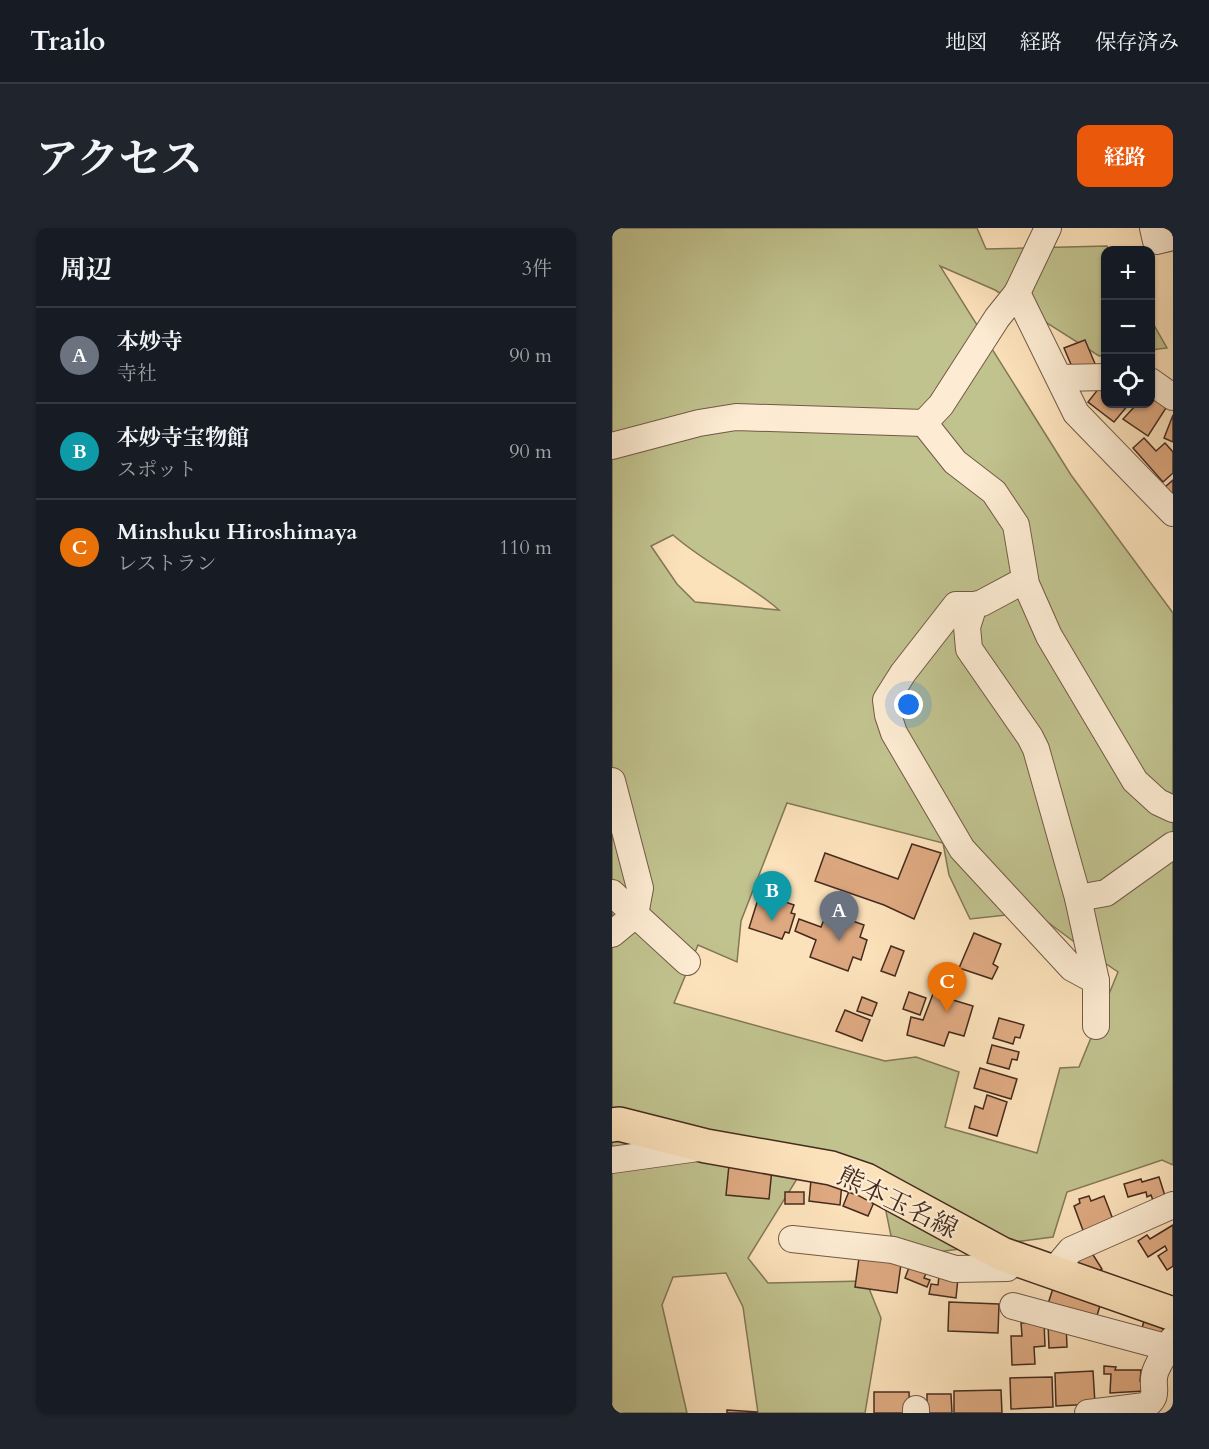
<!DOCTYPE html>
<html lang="ja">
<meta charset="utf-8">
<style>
:root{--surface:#171b24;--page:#20242c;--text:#f1f3f6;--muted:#9ea1a6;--line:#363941;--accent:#ea580c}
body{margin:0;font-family:Cardo,"Noto Serif JP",serif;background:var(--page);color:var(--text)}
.controls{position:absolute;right:18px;top:18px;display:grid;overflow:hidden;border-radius:12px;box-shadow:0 2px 4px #0004}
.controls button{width:54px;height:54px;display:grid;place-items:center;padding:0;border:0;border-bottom:2px solid var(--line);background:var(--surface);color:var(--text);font:30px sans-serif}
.you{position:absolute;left:297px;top:477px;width:21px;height:21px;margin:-15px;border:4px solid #fff;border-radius:50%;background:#1a73e8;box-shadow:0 0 0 9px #1a73e833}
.badge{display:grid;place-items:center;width:39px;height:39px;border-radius:50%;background:var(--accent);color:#fff;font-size:20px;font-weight:700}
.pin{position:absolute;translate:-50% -50px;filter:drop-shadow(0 2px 3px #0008)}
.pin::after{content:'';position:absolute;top:32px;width:21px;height:18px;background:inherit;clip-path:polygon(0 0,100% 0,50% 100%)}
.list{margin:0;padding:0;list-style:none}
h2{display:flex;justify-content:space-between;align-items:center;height:78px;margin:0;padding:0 24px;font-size:26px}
h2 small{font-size:20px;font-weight:400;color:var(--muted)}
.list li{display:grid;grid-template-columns:39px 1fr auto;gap:18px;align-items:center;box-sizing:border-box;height:96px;padding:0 24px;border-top:2px solid var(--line)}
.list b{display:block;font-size:22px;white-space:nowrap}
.list p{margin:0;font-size:20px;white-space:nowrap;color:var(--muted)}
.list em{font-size:20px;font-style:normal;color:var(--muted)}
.icon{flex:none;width:33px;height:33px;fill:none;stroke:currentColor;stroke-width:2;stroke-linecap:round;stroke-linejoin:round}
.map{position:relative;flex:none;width:561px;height:1185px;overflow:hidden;border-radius:12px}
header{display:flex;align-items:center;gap:36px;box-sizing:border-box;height:84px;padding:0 30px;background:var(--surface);border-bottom:2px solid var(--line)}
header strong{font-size:28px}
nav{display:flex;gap:33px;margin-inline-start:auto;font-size:21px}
.intro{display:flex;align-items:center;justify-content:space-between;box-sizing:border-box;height:144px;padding:0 36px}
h1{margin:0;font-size:42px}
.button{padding:15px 27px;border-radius:12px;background:var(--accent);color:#fff;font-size:21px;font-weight:700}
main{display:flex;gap:36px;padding:0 36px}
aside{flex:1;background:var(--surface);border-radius:12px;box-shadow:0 2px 4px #0004}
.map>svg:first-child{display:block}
.green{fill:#c1c38f;stroke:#837757;stroke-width:1.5;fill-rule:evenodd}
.building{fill:#dea981;stroke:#452b1f;stroke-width:1.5}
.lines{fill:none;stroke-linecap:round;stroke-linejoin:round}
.minor-casing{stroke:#735946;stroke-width:28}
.major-casing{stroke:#452b1f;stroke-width:36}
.minor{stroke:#fdecd3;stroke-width:26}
.major{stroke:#fce2bb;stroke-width:33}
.labels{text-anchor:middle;stroke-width:4.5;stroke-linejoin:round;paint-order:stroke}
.street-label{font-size:26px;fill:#452b1f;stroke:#fdecd3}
</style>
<header>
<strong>Trailo</strong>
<nav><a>地図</a><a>経路</a><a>保存済み</a></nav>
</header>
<div class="intro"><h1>アクセス</h1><a class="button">経路</a></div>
<main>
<aside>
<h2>周辺<small>3件</small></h2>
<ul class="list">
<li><span class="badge" style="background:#6b7280">A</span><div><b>本妙寺</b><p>寺社</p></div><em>90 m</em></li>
<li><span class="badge" style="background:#0f9aa8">B</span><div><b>本妙寺宝物館</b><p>スポット</p></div><em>90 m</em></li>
<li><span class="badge" style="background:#e8710a">C</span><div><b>Minshuku Hiroshimaya</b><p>レストラン</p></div><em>110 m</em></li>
</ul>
</aside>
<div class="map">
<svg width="561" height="1185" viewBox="0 0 561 1185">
<rect width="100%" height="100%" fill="#fce2bb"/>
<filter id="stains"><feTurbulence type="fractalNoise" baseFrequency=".00333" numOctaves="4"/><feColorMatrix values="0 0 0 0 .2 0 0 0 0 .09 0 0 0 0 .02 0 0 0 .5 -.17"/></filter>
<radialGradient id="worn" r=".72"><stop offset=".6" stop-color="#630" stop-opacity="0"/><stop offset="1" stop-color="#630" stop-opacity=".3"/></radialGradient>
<!-- green -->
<g class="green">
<path d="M 0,0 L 365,0 L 374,21 L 495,18 L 497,22 L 494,22 L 493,127 L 487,128 L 383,62 L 328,38 L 459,247 L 561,385 L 561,937 L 550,932 L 455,964 L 441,1009 L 325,1024 L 279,1008 L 266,944 L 201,925 L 136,1030 L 156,1055 L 254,1053 L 269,1090 L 253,1185 L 146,1185 L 131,1079 L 114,1045 L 61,1049 L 50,1077 L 75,1185 L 0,1185 ZM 61,307 C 94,336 135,354 167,382 L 83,374 L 65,356 L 39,318 ZM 175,575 L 331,615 L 337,647 L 358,691 L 422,684 L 465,716 L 506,744 L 467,839 L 448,840 L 425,925 L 333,899 L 347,844 L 304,829 L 273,833 L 62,775 L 86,717 L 125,734 L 129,693 Z"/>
<path d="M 538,92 L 539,92 L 555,120 L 539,122 Z"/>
</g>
<!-- building -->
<g class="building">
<path d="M 473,112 L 484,138 L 463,146 L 452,120 Z"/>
<path d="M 491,155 L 494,157 L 494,176 L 517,176 L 502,194 L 476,174 Z"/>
<path d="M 538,166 L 554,180 L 536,208 L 511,191 L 525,176 L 538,176 Z"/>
<path d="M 561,187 L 561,214 L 552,210 Z"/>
<path d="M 532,210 L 544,223 L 553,215 L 561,224 L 561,245 L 551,254 L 521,220 Z"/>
<path d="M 561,252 L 561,267 L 553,259 Z"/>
<path d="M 300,616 L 329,625 L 302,691 L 272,677 L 203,653 L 213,625 L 286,651 Z"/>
<path d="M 148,665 L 182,677 L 179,685 L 183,686 L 177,705 L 173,704 L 170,711 L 137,700 Z"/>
<path d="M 215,684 L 252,697 L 248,709 L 255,712 L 249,732 L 241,729 L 236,743 L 198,729 L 204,712 L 183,703 L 187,691 L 209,699 Z"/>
<path d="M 362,705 L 389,716 L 381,736 L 386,739 L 380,751 L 347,740 Z"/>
<path d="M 279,718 L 292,723 L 283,748 L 269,743 Z"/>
<path d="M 297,764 L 314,770 L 308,787 L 291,781 Z"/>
<path d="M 321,766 L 361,778 L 352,808 L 337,804 L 332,818 L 295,807 L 299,789 L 311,792 Z"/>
<path d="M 250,769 L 265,775 L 260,788 L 245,783 Z"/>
<path d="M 233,782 L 258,792 L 250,813 L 224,803 Z"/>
<path d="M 387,790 L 412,797 L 408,810 L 403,809 L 401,816 L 381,810 Z"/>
<path d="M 380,817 L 407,824 L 405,832 L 400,831 L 397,841 L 375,835 Z"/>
<path d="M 368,840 L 405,851 L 399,871 L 362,860 Z"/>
<path d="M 375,867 L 395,874 L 385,908 L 357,900 L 363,878 L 371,881 Z"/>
<path d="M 117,937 L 160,941 L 157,971 L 114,967 Z"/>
<path d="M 547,949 L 554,971 L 542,975 L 539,967 L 535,969 L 534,964 L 516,969 L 512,956 L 529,951 L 530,954 Z"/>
<path d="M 199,952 L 230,955 L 228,977 L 197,973 Z"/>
<path d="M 238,961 L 263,972 L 256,988 L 231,978 Z"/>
<rect x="173" y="964" width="19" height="12"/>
<path d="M 477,968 L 479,973 L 492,968 L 502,994 L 472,1005 L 462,978 L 468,975 L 467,971 Z"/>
<path d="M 561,997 L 561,1038 L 555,1042 L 546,1028 L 555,1022 L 553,1018 L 536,1029 L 526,1013 L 535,1007 L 538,1011 Z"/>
<path d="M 478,1022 L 490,1041 L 483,1046 L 466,1038 L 462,1033 Z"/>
<path d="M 301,1029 L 318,1036 L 312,1050 L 318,1052 L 315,1059 L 293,1050 Z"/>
<path d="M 247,1030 L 289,1036 L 285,1065 L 243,1059 Z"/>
<path d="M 327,1048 L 346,1050 L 344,1070 L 317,1066 L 319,1056 L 326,1057 Z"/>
<path d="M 443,1054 L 491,1068 L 483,1094 L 435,1079 Z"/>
<path d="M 337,1074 L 387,1076 L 386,1105 L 336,1103 Z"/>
<path d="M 533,1089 L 553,1095 L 547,1113 L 528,1108 Z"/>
<path d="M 432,1094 L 433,1118 L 422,1119 L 423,1136 L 400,1137 L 399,1108 L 410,1108 L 409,1095 Z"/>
<path d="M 454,1095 L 455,1119 L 437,1120 L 436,1096 Z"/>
<path d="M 492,1138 L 504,1139 L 503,1142 L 529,1142 L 528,1153 L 532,1153 L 532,1163 L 498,1165 L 499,1146 L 492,1146 Z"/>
<path d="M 481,1143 L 483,1176 L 444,1178 L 443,1145 Z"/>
<path d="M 440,1149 L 441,1179 L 399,1181 L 398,1150 Z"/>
<path d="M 389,1162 L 390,1185 L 342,1185 L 342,1163 Z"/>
<path d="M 262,1164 L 297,1164 L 298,1185 L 262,1185 Z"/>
<path d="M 315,1166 L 339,1166 L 340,1185 L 315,1185 Z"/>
<path d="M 115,1182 L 145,1184 L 145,1185 L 115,1185 Z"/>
</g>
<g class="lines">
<!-- minor casing -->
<g class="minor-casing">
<g id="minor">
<path d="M 541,0 L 544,13 L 561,9"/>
<path d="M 405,65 L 464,185 L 561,285"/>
<path d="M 448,150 L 494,149"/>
<path d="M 538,153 L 561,169"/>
<path d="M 312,195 L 343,234 L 382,264 L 404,297 L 414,356 L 437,408 L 523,553 L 546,574 L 561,581"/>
<path d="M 0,218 L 87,195 L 124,189 L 312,195 L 329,177 L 385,90 L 405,65 L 436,0"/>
<path d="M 413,352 L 370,375 L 362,377 L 355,399 L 357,421 L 418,509 L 424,521 L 466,670 L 484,753"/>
<path d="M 362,377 L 344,377 L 291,445 L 274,472 L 276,487 L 282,505 L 350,621 L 460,740 L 484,753 L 484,798"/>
<path d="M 0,553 L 28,660 L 23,687 L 0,706"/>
<path d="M 0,665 L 75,734"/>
<path d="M 466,670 L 494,665 L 561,617"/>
<path d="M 0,932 L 86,920"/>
<path d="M 180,1011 L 281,1022 L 343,1041 L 395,1040 L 405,1031"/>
<path d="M 445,1046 L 449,1034 L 459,1022 L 561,977"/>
<path d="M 401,1078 L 561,1121"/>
<path d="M 304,1181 L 304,1185"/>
<path d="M 476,1185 L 533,1178 C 550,1167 537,1157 544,1142 C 548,1132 556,1121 561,1111"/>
</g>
</g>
<!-- major casing -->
<g class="major-casing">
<path id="major" d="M 0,897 L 7,896 L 94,918 L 219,940 L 254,952 L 390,1026 L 561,1086"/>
</g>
<!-- minor -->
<use href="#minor" class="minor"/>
<!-- major -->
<use href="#major" class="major"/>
</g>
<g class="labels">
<!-- street labels -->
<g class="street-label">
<text transform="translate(286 974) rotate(26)" y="9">熊本玉名線</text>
</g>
</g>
<rect width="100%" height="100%" filter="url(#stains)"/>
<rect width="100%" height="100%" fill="url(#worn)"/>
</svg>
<div class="controls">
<button>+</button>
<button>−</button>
<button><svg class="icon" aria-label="locate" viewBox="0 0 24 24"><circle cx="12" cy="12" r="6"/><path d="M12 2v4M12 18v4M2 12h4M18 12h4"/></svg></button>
</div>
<div class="you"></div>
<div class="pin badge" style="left:227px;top:713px;background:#6b7280">A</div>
<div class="pin badge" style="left:160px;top:693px;background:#0f9aa8">B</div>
<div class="pin badge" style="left:335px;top:784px;background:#e8710a">C</div>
</div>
</main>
